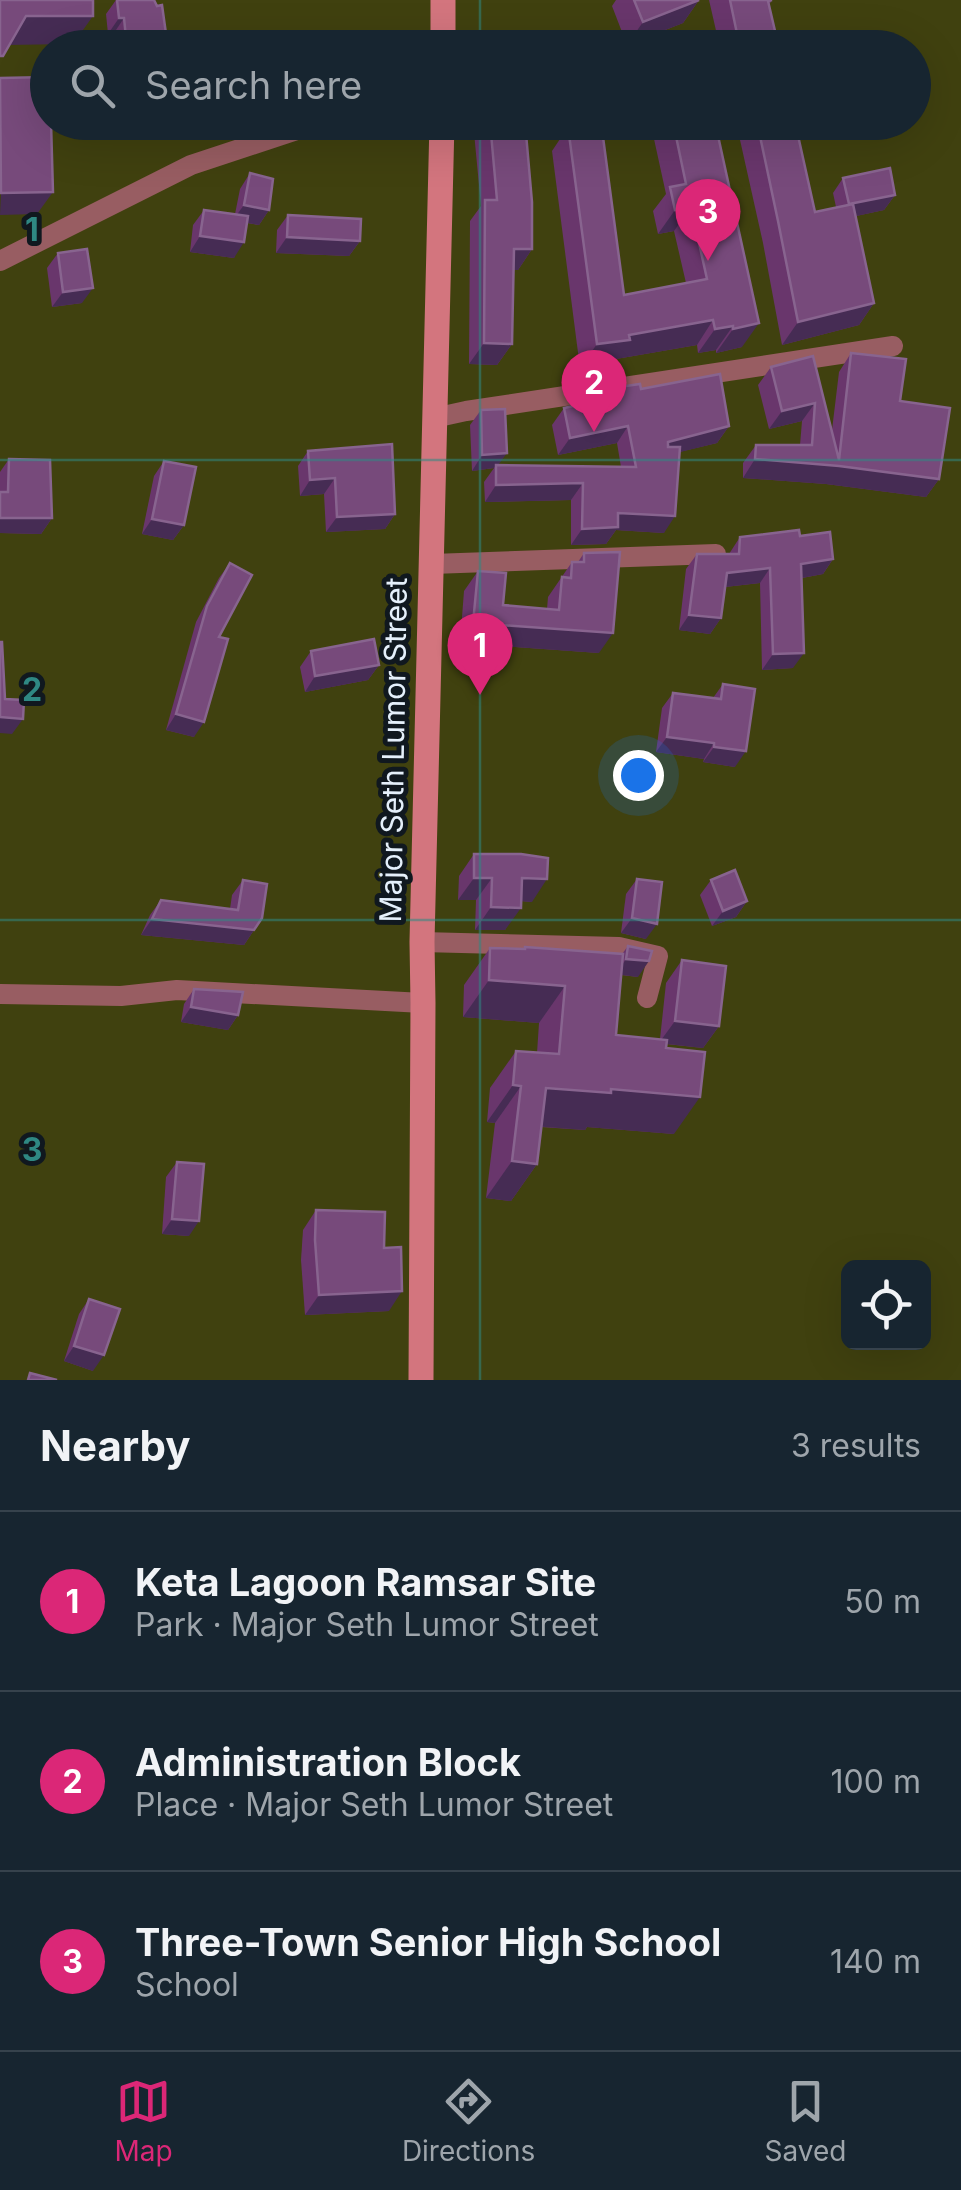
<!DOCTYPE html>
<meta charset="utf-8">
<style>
:root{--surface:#172530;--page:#202d38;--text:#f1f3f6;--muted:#9ea5ab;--line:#36424c;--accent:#db2777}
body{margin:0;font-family:Inter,sans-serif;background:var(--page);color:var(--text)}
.controls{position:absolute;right:30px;bottom:30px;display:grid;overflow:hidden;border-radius:15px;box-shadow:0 10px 40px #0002}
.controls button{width:90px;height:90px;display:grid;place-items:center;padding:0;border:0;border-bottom:2px solid var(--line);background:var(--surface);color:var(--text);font:50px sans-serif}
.you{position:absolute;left:638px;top:775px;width:35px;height:35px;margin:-25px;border:8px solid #fff;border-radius:50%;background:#1a73e8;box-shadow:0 0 0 15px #1a73e833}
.badge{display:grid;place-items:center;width:65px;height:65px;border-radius:50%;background:var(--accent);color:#fff;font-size:32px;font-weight:700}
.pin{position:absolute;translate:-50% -82px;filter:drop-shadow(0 2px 5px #0008)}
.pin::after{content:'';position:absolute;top:52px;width:35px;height:30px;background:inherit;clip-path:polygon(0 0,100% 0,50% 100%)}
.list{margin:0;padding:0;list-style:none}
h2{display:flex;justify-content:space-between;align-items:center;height:130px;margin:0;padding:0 40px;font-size:42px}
h2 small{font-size:32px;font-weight:400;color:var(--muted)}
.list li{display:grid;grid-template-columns:65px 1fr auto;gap:30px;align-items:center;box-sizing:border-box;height:180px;padding:0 40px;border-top:2px solid var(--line)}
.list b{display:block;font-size:38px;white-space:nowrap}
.list p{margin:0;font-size:32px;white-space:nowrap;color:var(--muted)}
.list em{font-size:32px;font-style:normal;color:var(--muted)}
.icon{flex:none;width:55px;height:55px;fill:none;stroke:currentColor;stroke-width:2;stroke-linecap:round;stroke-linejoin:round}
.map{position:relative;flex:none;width:961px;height:1380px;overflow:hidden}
.search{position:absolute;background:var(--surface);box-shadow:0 10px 40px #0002;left:30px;right:30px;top:30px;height:110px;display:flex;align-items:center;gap:25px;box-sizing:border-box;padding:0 35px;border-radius:55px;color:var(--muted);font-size:38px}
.sheet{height:670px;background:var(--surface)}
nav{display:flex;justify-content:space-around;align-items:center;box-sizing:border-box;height:140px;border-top:2px solid var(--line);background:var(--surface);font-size:28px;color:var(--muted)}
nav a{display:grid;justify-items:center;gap:5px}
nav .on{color:var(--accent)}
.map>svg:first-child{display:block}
.green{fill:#40410f;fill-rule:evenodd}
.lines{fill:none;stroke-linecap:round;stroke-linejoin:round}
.street{stroke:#985d62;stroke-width:20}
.secondary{stroke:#d3757e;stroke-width:25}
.wall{fill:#69366c}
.shaded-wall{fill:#462c54}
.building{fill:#774a7b;stroke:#88648f;stroke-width:2.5}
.grid{fill:none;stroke:#2f8883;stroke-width:2.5;stroke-opacity:0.55}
.labels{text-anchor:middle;stroke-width:10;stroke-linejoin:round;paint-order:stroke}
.street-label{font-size:30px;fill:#e5f0fb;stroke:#10181f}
.grid-label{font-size:32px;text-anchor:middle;font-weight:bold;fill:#2f8883;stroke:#10181f;stroke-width:10;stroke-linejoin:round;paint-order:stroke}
</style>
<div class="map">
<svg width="961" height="1380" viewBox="0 0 961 1380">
<rect width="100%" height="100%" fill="#1f3140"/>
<!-- green -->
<path class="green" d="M 0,0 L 961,0 L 961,1380 L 0,1380 ZM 48,48 L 914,48 L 914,122 L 48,122 ZM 848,1268 L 924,1268 L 924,1342 L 848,1342 Z"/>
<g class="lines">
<!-- street -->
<g class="street">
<path d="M 0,261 L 191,165 L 321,122"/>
<path d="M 434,418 L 466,411 L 893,346"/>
<path d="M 432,564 L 716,554"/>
<path d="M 422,942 L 619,947 L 658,956 L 647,998"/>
<path d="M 0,994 L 121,996 L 177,990 L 423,1003"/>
</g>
<!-- secondary -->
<g class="secondary">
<path d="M 443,48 L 443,0"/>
<path d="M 421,1380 L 423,1003 L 422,942 L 442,122"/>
</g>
</g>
<!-- wall -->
<g class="wall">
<path d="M 116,0 L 154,0 L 168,48 L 115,48 L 114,33 L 108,34 L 106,14 Z"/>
<path d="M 616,0 L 699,0 L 683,23 L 627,45 L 612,6 Z"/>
<path d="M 709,0 L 772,0 L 769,5 L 779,48 L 720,48 Z"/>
<path d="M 473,122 L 525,122 L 532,249 L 518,270 L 514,270 L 512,344 L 497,365 L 469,364 L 470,221 L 481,206 Z"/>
<path d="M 649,122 L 715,122 L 742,347 L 716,353 L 716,350 L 698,353 L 697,345 L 616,359 L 613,364 L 580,368 L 552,151 L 568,127 L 624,295 L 686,283 L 674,231 L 658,234 L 653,211 L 666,194 L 654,139 L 652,140 Z"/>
<path d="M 736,122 L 795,122 L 815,212 L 836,207 L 833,193 L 843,178 L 895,195 L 884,210 L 856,216 L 874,303 L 859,325 L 782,345 L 763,243 Z"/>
<path d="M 250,173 L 269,210 L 259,225 L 247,223 L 234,258 L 190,252 L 193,225 L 204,210 L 235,214 L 240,189 Z"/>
<path d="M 288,215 L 360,241 L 349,256 L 276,253 L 277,230 Z"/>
<path d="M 58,253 L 82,303 L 52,307 L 47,268 Z"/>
<path d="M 851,353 L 900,401 L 939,479 L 926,497 L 826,484 L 743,478 L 743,463 L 756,445 L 800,445 L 802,421 L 769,429 L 758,385 L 771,367 L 813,356 L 832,430 L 839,372 Z"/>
<path d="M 612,388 L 641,389 L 729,426 L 717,443 L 679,452 L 664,533 L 616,530 L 606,544 L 571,545 L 571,500 L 485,502 L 484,482 L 494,468 L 472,471 L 470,425 L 481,410 L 498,465 L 621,467 L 617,443 L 558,455 L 552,425 L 564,408 L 604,400 Z"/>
<path d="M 308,451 L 395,514 L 385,529 L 326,532 L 324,494 L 300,496 L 298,466 Z"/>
<path d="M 9,459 L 52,518 L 41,534 L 0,533 L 0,472 Z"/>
<path d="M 164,461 L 184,525 L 173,540 L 142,534 L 154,476 Z"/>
<path d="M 800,536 L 833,559 L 823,574 L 802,578 L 793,668 L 762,670 L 760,583 L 725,587 L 721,618 L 710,634 L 679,630 L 686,569 L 697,554 L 729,554 L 740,537 Z"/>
<path d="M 584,553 L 599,653 L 460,643 L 464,591 L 478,571 L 503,605 L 547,609 L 548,597 L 572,562 L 578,562 Z"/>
<path d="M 230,563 L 219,637 L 194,737 L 166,730 L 196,622 L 219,578 Z"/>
<path d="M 311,651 L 379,665 L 368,680 L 305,692 L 300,667 Z"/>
<path d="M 723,684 L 735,767 L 703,762 L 704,759 L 656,752 L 662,708 L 673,693 L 713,698 Z"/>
<path d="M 474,854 L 532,902 L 521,901 L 505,930 L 475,930 L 476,900 L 458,900 L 459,876 Z"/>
<path d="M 637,879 L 646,939 L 621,933 L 626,894 Z"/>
<path d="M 243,880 L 254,930 L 244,945 L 141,935 L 150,915 L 161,900 L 230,909 L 232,895 Z"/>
<path d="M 711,880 L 747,901 L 736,917 L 712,926 L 700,895 Z"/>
<path d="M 628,946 L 638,977 L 621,975 L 616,1035 L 660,1039 L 666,983 L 682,960 L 719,1026 L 703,1048 L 666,1044 L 674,1134 L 587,1127 L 585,1130 L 541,1127 L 537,1164 L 511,1201 L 486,1198 L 495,1123 L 487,1122 L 490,1088 L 516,1051 L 537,1053 L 539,1023 L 463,1017 L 464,985 L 490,948 L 523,949 L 525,947 L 622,954 Z"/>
<path d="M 194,989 L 238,1015 L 228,1030 L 181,1022 L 184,1004 Z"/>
<path d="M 177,1162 L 189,1236 L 162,1234 L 166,1177 Z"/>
<path d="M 316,1210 L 384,1248 L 389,1311 L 305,1315 L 301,1260 L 303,1230 Z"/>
<path d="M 89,1299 L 93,1371 L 64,1361 L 79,1314 Z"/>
</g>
<!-- shaded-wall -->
<g class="shaded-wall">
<path d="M 699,0 L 683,23 L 627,45 L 643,22 Z"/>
<path d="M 26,16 L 93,16 L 73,44 L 6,45 Z"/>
<path d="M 119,18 L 124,18 L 114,33 L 108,34 Z"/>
<path d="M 48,122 L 82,122 L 80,125 L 35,127 Z"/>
<path d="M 664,122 L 666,122 L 654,139 L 652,140 Z"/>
<path d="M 53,192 L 37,214 L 0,215 L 1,193 Z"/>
<path d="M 895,195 L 884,210 L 838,220 L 849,204 Z"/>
<path d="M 244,205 L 269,210 L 259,225 L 233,220 Z"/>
<path d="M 691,207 L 674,231 L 658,234 L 675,210 Z"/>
<path d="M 200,236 L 244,242 L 234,258 L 190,252 Z"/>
<path d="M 287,237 L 360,241 L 349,256 L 276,253 Z"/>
<path d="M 514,249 L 532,249 L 518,270 L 500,270 Z"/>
<path d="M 93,288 L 82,303 L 52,307 L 63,292 Z"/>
<path d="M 874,303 L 859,325 L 782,345 L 798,322 Z"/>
<path d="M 713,320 L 697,345 L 616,359 L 613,364 L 580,368 L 597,344 L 629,335 Z"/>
<path d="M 759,323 L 742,347 L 716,353 L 733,329 Z"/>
<path d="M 733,326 L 716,350 L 698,353 L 715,329 Z"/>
<path d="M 484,343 L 512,344 L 497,365 L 469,364 Z"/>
<path d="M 815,403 L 802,421 L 769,429 L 782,411 Z"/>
<path d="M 628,426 L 617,443 L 558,455 L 570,438 Z"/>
<path d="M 729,426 L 717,443 L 656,458 L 668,442 Z"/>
<path d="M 507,453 L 496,468 L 496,465 L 494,468 L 472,471 L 482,455 Z"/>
<path d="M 755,459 L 839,466 L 939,479 L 926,497 L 826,484 L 743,478 Z"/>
<path d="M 335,478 L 324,494 L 300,496 L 310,480 Z"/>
<path d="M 583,483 L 571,500 L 485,502 L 496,485 Z"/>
<path d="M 618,513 L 675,516 L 664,533 L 616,530 L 606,544 L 571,545 L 582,529 Z"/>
<path d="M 395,514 L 385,529 L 326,532 L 337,517 Z"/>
<path d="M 0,518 L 52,518 L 41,534 L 0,533 Z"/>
<path d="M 152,519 L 184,525 L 173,540 L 142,534 Z"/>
<path d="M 833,559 L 823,574 L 791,580 L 801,564 Z"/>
<path d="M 770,568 L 760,583 L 716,588 L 727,573 Z"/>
<path d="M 689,615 L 721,618 L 710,634 L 679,630 Z"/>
<path d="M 473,623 L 613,633 L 599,653 L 460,643 Z"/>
<path d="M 804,653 L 793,668 L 762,670 L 773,654 Z"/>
<path d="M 379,665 L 368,680 L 305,692 L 315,676 Z"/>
<path d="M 176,714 L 204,722 L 194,737 L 166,730 Z"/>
<path d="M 0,717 L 23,719 L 12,734 L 0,733 Z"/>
<path d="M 667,737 L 714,743 L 704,759 L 656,752 Z"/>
<path d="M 714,747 L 746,751 L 735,767 L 703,762 Z"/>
<path d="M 474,878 L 492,878 L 476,900 L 458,900 Z"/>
<path d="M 522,878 L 547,879 L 532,902 L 506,900 Z"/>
<path d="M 747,901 L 736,917 L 712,926 L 723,911 Z"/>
<path d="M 491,907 L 521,908 L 505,930 L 475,930 Z"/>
<path d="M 632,918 L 657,924 L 646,939 L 621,933 Z"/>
<path d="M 152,919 L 254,930 L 244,945 L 141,935 Z"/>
<path d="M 626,959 L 649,961 L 638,977 L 616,974 Z"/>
<path d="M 489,980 L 565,986 L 539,1023 L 463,1017 Z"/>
<path d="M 191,1007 L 238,1015 L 228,1030 L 181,1022 Z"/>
<path d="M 675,1021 L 719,1026 L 703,1048 L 659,1043 Z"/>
<path d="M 513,1085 L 521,1086 L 495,1123 L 487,1122 Z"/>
<path d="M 546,1088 L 611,1089 L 700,1097 L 674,1134 L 587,1127 L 585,1130 L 520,1125 Z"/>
<path d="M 512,1161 L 537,1164 L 511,1201 L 486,1198 Z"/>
<path d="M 172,1219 L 199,1221 L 189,1236 L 162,1234 Z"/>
<path d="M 402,1291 L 389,1311 L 305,1315 L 319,1295 Z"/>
<path d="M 74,1346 L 104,1355 L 93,1371 L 64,1361 Z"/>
</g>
<!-- building -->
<g class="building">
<path d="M 0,0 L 93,0 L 93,16 L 26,16 L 3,56 L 0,56 Z"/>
<path d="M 117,0 L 154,0 L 157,6 L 162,5 L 168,48 L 127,48 L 124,18 L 119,18 Z"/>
<path d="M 634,0 L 699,0 L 643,22 Z"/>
<path d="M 730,0 L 772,0 L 768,1 L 779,48 L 740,48 Z"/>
<path d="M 579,38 L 581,48 L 530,48 Z"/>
<path d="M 48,77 L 48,122 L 51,122 L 53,192 L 1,193 L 0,78 Z"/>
<path d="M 490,122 L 525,122 L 532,202 L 532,249 L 514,249 L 512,344 L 484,343 L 485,200 L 497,200 Z"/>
<path d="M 601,122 L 624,295 L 707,279 L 691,207 L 675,210 L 670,187 L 686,184 L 673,122 L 715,122 L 759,323 L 733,329 L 733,326 L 715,329 L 713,320 L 629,335 L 630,340 L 597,344 L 568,127 Z"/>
<path d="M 757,122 L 795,122 L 815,212 L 853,204 L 874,303 L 798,322 L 778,221 Z"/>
<path d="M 890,168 L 895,195 L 849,204 L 843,178 Z"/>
<path d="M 250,173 L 273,179 L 269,210 L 244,205 Z"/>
<path d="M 204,210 L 248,216 L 244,242 L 200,236 Z"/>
<path d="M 288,215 L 361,219 L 360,241 L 287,237 Z"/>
<path d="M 87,249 L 93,288 L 63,292 L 58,253 Z"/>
<path d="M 851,353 L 906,359 L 900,401 L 950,408 L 939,479 L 839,466 L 755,459 L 756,445 L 812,445 L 815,403 L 782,411 L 771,367 L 813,356 L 839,460 Z"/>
<path d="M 720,374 L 729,426 L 668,442 L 668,447 L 680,447 L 675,516 L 618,513 L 618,527 L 582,529 L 583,483 L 496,485 L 496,465 L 636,467 L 628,426 L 570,438 L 564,408 L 614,397 L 612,388 L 640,384 L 641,389 Z"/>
<path d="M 505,409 L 507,453 L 482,455 L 481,410 Z"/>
<path d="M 392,444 L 395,514 L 337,517 L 335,478 L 310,480 L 308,451 Z"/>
<path d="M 9,459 L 50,460 L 52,518 L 0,518 L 0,492 L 8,492 Z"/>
<path d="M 164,461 L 196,467 L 184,525 L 152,519 Z"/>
<path d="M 799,530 L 800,536 L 830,532 L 833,559 L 801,564 L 804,653 L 773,654 L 770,568 L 727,573 L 721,618 L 689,615 L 697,554 L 739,554 L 740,537 Z"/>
<path d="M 620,552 L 613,633 L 473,623 L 478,571 L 506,573 L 503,605 L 559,610 L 562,577 L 571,578 L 572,562 L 584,562 L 584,553 Z"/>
<path d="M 230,563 L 252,575 L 219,637 L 228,639 L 204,722 L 176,714 L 207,606 Z"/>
<path d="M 374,639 L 379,665 L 315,676 L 311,651 Z"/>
<path d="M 0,642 L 2,642 L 5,699 L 24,700 L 23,719 L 0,717 Z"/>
<path d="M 723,684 L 755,689 L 746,751 L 714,747 L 714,743 L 667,737 L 673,693 L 721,699 Z"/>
<path d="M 474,854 L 521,854 L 548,858 L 547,879 L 522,878 L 521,908 L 491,907 L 492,878 L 474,878 Z"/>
<path d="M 735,870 L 747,901 L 723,911 L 711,880 Z"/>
<path d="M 637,879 L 662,882 L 657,924 L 632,918 Z"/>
<path d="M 243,880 L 267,884 L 262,918 L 254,930 L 152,919 L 161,900 L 238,910 Z"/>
<path d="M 628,946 L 652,951 L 649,961 L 626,959 Z"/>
<path d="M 525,947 L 623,954 L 616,1035 L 667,1040 L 666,1048 L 705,1052 L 700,1097 L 611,1089 L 611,1093 L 546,1088 L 537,1164 L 512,1161 L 521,1086 L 513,1085 L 516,1051 L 559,1054 L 565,986 L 489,980 L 490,948 L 525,949 Z"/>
<path d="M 682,960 L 726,966 L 719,1026 L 675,1021 Z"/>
<path d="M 194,989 L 243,992 L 238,1015 L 191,1007 Z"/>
<path d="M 177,1162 L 204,1164 L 199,1221 L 172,1219 Z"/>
<path d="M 316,1210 L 385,1212 L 384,1248 L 401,1247 L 402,1291 L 319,1295 L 315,1240 Z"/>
<path d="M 89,1299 L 120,1309 L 104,1355 L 74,1346 Z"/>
<path d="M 30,1373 L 57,1380 L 28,1380 Z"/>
</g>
<!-- grid -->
<path class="grid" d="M 480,0 L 480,48M 480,122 L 480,1380M 0,460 L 961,460M 0,920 L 961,920"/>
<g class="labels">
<!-- street labels -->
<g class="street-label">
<text transform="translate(394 750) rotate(-89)" y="10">Major Seth Lumor Street</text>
</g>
</g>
<g class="grid-label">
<text x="32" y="241">1</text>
<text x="32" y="701">2</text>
<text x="32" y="1161">3</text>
</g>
</svg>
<div class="controls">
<button><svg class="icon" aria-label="locate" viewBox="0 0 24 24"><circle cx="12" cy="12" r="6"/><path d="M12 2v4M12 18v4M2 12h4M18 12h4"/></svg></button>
</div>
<div class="you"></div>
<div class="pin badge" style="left:480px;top:695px">1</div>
<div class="pin badge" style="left:594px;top:432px">2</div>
<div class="pin badge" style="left:708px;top:261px">3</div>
<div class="search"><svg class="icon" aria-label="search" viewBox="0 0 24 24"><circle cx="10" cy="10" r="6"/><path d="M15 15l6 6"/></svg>Search here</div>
</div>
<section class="sheet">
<h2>Nearby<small>3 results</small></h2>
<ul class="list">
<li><span class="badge">1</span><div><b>Keta Lagoon Ramsar Site</b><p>Park · Major Seth Lumor Street</p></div><em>50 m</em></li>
<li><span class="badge">2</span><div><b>Administration Block</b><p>Place · Major Seth Lumor Street</p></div><em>100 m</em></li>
<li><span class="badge">3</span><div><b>Three-Town Senior High School</b><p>School</p></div><em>140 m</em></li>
</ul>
</section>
<nav>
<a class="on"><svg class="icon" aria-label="map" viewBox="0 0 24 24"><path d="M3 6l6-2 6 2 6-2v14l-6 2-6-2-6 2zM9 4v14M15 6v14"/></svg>Map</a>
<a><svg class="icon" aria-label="directions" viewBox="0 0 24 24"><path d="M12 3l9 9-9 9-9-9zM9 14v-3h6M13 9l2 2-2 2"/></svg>Directions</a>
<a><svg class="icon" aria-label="saved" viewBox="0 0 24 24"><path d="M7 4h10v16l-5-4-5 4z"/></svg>Saved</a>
</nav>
